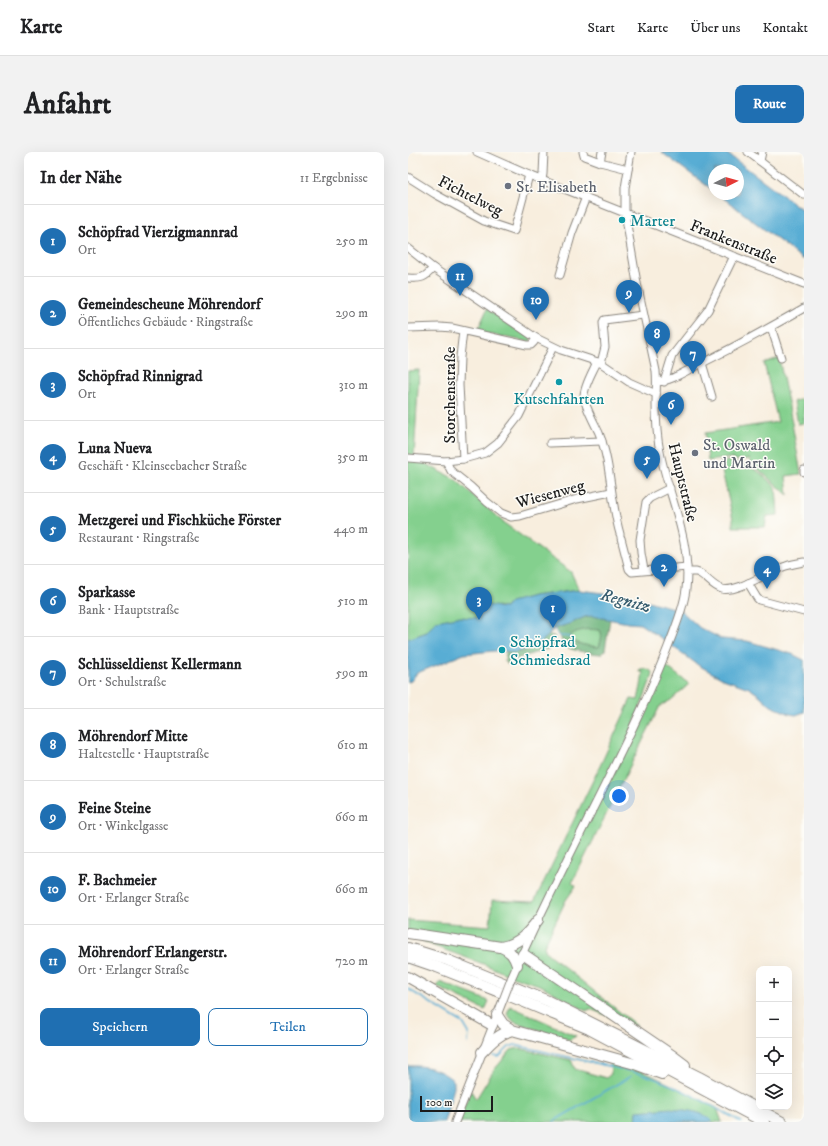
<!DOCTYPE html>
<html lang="de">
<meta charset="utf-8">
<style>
:root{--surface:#fff;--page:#f2f2f2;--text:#202124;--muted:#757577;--line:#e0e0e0;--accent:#1f6fb2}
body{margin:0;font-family:"IM FELL DW Pica",serif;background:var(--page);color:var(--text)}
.controls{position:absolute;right:12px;bottom:12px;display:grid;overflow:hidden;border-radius:8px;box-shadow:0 4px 16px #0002}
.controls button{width:36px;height:36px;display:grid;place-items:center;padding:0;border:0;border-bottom:1px solid var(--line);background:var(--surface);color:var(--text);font:20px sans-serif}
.compass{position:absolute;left:300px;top:12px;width:36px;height:36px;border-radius:50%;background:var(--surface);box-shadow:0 4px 16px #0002;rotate:85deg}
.scale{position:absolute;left:12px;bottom:10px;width:73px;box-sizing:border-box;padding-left:4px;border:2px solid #1c1c1c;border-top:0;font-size:11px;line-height:14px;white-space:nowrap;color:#1c1c1c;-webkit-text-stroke:3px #fdfcf7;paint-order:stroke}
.you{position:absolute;left:211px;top:644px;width:14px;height:14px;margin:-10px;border:3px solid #fff;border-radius:50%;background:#1a73e8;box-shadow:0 0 0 6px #1a73e833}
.badge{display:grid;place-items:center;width:26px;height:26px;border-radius:50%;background:var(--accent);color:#fff;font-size:13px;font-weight:700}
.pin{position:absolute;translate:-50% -33px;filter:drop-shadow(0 1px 2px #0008)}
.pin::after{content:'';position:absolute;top:21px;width:14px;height:12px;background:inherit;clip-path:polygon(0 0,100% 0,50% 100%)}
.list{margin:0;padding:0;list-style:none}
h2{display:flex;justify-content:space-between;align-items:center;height:52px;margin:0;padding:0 16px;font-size:17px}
h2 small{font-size:13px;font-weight:400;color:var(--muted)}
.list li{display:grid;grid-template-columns:26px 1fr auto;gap:12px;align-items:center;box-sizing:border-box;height:72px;padding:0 16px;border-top:1px solid var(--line)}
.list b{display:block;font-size:15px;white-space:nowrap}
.list p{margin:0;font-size:13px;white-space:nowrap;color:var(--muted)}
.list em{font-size:13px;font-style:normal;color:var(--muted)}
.actions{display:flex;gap:8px;padding:12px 16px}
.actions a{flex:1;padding:9px 0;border:1px solid var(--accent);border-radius:8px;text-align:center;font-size:14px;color:var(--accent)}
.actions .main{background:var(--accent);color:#fff}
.icon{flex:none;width:22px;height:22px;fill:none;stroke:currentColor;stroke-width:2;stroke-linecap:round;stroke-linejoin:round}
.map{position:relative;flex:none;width:396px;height:970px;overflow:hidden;border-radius:8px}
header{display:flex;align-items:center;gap:24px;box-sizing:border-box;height:56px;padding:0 20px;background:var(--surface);border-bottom:1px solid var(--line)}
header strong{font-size:19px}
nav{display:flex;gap:22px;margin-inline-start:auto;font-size:14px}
.intro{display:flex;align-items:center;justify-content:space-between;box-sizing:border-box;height:96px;padding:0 24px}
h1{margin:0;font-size:28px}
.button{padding:10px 18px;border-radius:8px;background:var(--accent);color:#fff;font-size:14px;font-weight:700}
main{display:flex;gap:24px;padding:0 24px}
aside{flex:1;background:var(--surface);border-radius:8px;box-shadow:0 4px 16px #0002}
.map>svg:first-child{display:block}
.green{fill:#84d08e;stroke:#507655}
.forest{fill:#6bb279;stroke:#44674a;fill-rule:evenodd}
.water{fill:#58add4;stroke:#3a6478}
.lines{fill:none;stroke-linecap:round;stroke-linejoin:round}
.stream{stroke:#58add4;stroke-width:1.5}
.minor-casing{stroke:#8a857d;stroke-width:9}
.highway-casing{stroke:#8a857d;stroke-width:12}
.minor{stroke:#fff;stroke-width:7}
.highway{stroke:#fff;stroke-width:10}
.minor-bridge-casing{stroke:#8a857d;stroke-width:9;stroke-linecap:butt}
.minor-bridge{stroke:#fff;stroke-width:7}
.worship-dot{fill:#6b7280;stroke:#fdfcf7;stroke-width:1.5}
.culture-dot{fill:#0f9aa8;stroke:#fdfcf7;stroke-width:1.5}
.labels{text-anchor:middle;stroke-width:3;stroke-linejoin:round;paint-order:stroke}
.worship-label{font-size:16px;fill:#5b616d;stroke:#fdfcf7;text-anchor:start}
.street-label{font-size:16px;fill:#1c1c1c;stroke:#fdfcf7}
.culture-label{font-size:16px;fill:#0d838f;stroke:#fdfcf7;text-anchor:start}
.water-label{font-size:17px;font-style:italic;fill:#375d6f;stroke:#fdfcf7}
</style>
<header>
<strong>Karte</strong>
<nav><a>Start</a><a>Karte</a><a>Über uns</a><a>Kontakt</a></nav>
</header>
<div class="intro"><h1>Anfahrt</h1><a class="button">Route</a></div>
<main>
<aside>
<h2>In der Nähe<small>11 Ergebnisse</small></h2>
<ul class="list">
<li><span class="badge">1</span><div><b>Schöpfrad Vierzigmannrad</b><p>Ort</p></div><em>250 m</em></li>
<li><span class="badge">2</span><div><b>Gemeindescheune Möhrendorf</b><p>Öffentliches Gebäude · Ringstraße</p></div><em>290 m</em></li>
<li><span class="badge">3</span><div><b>Schöpfrad Rinnigrad</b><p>Ort</p></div><em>310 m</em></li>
<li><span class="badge">4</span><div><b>Luna Nueva</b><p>Geschäft · Kleinseebacher Straße</p></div><em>350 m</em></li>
<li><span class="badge">5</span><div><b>Metzgerei und Fischküche Förster</b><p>Restaurant · Ringstraße</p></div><em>440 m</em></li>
<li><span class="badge">6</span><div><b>Sparkasse</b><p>Bank · Hauptstraße</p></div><em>510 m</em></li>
<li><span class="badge">7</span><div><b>Schlüsseldienst Kellermann</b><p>Ort · Schulstraße</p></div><em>590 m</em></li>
<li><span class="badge">8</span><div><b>Möhrendorf Mitte</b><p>Haltestelle · Hauptstraße</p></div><em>610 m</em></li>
<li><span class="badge">9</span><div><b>Feine Steine</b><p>Ort · Winkelgasse</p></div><em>660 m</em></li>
<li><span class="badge">10</span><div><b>F. Bachmeier</b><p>Ort · Erlanger Straße</p></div><em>660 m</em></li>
<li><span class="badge">11</span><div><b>Möhrendorf Erlangerstr.</b><p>Ort · Erlanger Straße</p></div><em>720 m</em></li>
</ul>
<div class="actions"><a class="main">Speichern</a><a>Teilen</a></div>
</aside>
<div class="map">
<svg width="396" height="970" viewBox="0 0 396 970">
<rect width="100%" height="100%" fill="#fdfcf7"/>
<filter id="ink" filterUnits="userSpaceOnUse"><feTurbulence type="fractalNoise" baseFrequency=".025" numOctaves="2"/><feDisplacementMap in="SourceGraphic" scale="8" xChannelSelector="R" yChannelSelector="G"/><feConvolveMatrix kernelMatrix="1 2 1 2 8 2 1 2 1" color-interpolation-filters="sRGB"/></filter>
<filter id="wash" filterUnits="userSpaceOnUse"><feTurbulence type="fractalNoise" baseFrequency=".012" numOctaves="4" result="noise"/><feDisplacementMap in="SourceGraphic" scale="16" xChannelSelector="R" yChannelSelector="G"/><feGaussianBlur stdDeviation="0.9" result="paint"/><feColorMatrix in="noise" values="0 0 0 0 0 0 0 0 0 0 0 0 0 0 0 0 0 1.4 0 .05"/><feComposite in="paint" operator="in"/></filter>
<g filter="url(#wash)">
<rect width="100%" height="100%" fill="#f8eede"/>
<!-- green -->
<g class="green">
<path d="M 79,157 L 103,174 L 123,186 L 123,188 L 122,190 L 69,180 Z"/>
<path d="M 371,206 L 382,260 L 393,322 L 378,324 L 380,343 L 343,311 L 342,307 L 328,308 L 323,306 L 300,309 L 297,281 L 370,270 L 356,211 Z"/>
<path d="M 11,218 L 6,306 L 47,327 L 96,371 L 163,420 L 171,438 L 125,444 L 100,452 L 97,456 L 89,454 L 72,466 L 19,480 L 0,487 L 0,219 Z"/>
<path d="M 396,247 L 396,271 L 390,272 L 386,249 Z"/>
<path d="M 320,309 L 332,311 L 333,313 C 346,312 358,327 368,335 L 370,363 L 359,364 L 357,375 L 325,375 L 325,367 L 312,310 Z"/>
<path d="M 180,477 L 192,478 C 195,483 193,489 191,495 C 181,494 169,493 161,486 C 165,479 172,479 180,477 Z"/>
<path d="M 258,514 L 281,532 L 263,548 L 252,554 L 164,731 L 168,734 L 158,748 L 136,794 L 138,800 L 230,875 L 182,857 L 178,859 L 134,834 L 98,822 L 78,813 L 26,794 L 0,782 L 0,768 L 82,774 L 84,748 L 126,750 L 191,616 L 223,547 L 230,548 L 233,534 L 235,520 L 231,520 L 231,518 C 235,515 243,517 245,522 L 206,623 Z"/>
<path d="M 32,830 L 81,849 L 77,858 L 29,835 Z"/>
<path d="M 102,854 L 168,884 L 161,888 L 106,870 L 99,862 Z"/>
<path d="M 110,896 L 163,908 L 167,917 L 198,926 L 203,922 L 202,909 L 228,916 L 249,926 L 309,956 L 314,970 L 49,970 L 63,939 L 68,947 L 86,918 L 103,898 Z"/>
</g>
<!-- forest -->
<g class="forest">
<path d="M 184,464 L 202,467 L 197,498 L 194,502 C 187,502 164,499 159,495 C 155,492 153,488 152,483 L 149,481 L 148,476 L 161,472 L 177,465 ZM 180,477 L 192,478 C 195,483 193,489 191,495 C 181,494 169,493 161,486 C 165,479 172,479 180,477 Z"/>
<path d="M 141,483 L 146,484 L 148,491 L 146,495 L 111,506 L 103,511 L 99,512 L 97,510 L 98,499 C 113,505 130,493 141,483 Z"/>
</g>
<!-- water -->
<g class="water">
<path d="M 253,0 L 317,0 L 396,59 L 396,108 L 310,42 L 330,42 L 330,18 L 306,18 L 306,39 Z"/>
<path d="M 171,438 L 226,445 L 272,458 L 292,476 L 314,487 L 339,489 L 384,502 L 396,508 L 396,560 L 388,563 L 382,562 L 363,554 L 351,543 L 341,536 L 315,527 L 290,513 L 253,486 L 232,472 L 220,471 L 184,464 L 177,465 L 161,472 L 148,476 L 143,479 L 141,483 L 131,492 L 110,500 L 106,501 L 98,499 L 86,499 L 56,502 L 9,521 L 3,529 L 0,530 L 0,487 L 19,480 L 28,469 L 49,465 L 71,466 L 71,460 C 80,448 86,456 97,456 L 102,450 L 125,444 Z"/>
<path d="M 0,914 C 18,913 32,917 46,929 L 46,936 L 36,970 L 0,970 Z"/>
<path d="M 263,956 C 275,958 298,959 305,970 L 228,970 L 229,959 Z"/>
</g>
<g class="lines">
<!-- stream -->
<g class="stream">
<path d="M 147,476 C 151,489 153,482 162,485"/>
<path d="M 0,837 L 55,871 L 61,881 L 60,891"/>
<path d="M 85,904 L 91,905 L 101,895 L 107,893 L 226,920 C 264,930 299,951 333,970"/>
<path d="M 146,969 L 223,924"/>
</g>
</g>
</g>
<g filter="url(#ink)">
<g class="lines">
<!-- minor casing -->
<g class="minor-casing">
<g id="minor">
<path d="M 69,0 L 121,23 L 396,132"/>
<path d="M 175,0 L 176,4 L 192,10 L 220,17"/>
<path d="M 340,0 L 396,43"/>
<path d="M 352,9 L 354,0"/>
<path d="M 192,10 L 194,0"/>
<path d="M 0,25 L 27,42 L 76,69 L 106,79 L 121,23"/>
<path d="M 134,28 L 135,22 L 136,0"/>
<path d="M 0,96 L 25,116 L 128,186 L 153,198 L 193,211 L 221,230 L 248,242"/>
<path d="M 152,123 L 164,81 L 178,45"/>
<path d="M 0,126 C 13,127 17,126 25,116"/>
<path d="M 363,175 L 373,206"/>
<path d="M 0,176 L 32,175 L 44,176 L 119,193 L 123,193 L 126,190 L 128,186"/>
<path d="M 55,179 L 52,205 L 51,233 L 55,307"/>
<path d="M 189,210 C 185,219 176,234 176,244 C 176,253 187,272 191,281 C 204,314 202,348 212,382"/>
<path d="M 193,211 L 197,195 L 195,171 L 196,168 L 235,163"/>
<path d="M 294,211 L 304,245"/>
<path d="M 249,230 C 263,229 276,220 288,214 C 325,196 361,176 396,156"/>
<path d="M 256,230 L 264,204 L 300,158 L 326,104"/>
<path d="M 142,291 L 194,289"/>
<path d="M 0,306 L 38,309 L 55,307 L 77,301 L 90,291 L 111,264 L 145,195"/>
<path d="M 38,309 L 43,319 L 63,335 L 79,350 L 93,361 L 103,365 L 112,364 L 169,347 L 203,340"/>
<path d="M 396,318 L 396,320"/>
<path d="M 213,386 L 221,417 L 224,420 L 279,415"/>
<path d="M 236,418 L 233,401 L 232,388 L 238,350 L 242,346 L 262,336"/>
<path d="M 279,420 L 288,420 L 291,421 C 299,425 305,435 314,437 C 329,441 361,419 378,414 C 384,412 390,411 396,410"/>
<path d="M 340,431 L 349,446 L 351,448 L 396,460"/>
<path d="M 103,827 C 143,735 192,647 234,556 C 244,534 254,511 263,487 C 269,471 276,455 278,437 C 284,389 261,346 252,300 C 249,285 248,268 248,252 C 248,241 249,230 248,219 L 229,131 L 217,61 L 217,36 L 223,0"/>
<path d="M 47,970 L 95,848"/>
</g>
</g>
<!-- highway casing -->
<g class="highway-casing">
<g id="highway">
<path d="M 0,781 L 93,795 C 103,799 106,804 109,813"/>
<path d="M 93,795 C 111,792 119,782 130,768"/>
<path d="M 0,796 L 39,808 L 140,849 L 291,925 L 374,970"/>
<path d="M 115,802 L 265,904 L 277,913"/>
<path d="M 0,805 L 29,815 L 114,849 L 181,877 L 356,970"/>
<path d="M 0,825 L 84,873"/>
<path d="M 89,863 L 95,872 L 104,878 L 227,912 L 254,922"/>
<path d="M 74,900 C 83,890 91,882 104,878"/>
</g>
</g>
<!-- minor -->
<use href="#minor" class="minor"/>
<!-- highway -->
<use href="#highway" class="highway"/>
<!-- minor-bridge casing -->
<g class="minor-bridge-casing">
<path id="minor-bridge" d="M 95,848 L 103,827"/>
</g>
<!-- minor-bridge -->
<use href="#minor-bridge" class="minor-bridge"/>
</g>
</g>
<!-- markers -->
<g class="worship-dot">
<circle cx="100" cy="34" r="4"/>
<circle cx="287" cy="301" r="4"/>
</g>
<g class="culture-dot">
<circle cx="214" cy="68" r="4"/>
<circle cx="151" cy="230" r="4"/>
<circle cx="94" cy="498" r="4"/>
</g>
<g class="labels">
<!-- worship labels -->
<g class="worship-label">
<text x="108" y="40">St. Elisabeth</text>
<text x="295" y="298">St. Oswald<tspan x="295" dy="18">und Martin</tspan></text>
</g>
<!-- street labels -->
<g class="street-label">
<text transform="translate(63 43) rotate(27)" y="6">Fichtelweg</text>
<text transform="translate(326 89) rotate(22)" y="6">Frankenstraße</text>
<text transform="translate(41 243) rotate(-90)" y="6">Storchenstraße</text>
<text transform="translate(276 330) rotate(76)" y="6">Hauptstraße</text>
<text transform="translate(142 341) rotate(-15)" y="6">Wiesenweg</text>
</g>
<!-- culture labels -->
<g class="culture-label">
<text x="222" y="74">Marter</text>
<text x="151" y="252" text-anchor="middle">Kutschfahrten</text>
<text x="102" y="495">Schöpfrad<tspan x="102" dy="18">Schmiedsrad</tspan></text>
</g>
<!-- water labels -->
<g class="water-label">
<text transform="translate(218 448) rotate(15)" y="6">Regnitz</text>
</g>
</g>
</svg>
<div class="controls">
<button>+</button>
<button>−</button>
<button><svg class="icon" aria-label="locate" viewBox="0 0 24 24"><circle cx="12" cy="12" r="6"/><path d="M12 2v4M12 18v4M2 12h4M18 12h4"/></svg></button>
<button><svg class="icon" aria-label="layers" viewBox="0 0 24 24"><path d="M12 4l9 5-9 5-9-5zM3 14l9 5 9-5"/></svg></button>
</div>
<svg class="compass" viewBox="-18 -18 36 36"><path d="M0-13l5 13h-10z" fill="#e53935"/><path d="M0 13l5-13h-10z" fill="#757577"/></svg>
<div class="scale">100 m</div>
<div class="you"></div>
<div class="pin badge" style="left:145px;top:476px">1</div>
<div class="pin badge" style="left:256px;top:435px">2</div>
<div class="pin badge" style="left:71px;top:468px">3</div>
<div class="pin badge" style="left:359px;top:437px">4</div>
<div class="pin badge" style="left:239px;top:327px">5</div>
<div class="pin badge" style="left:263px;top:273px">6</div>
<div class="pin badge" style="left:285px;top:222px">7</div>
<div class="pin badge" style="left:249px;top:202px">8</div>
<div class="pin badge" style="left:221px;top:161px">9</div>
<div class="pin badge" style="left:128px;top:168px">10</div>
<div class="pin badge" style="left:52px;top:144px">11</div>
</div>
</main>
